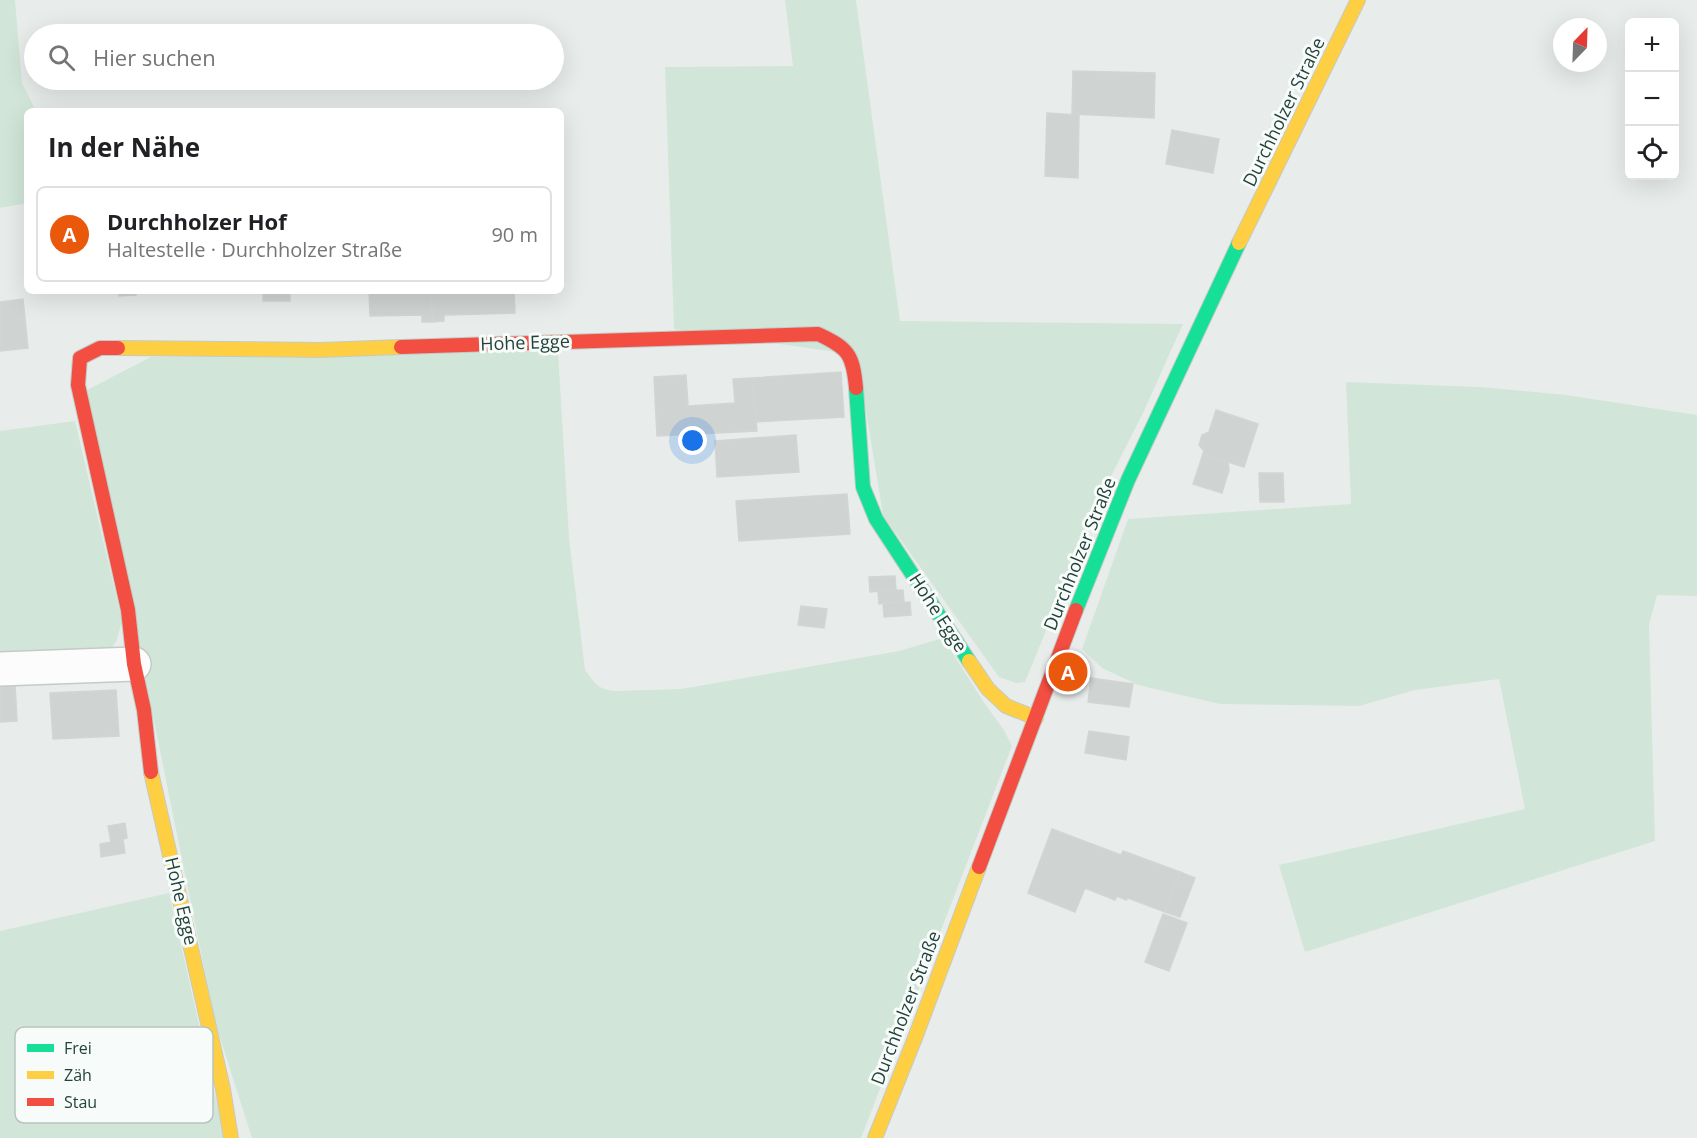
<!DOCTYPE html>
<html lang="de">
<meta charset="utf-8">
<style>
:root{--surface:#fff;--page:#f2f2f2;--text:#202124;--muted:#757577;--line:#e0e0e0;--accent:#ea580c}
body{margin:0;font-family:"Open Sans",sans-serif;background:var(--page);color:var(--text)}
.controls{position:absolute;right:18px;top:18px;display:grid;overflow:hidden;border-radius:9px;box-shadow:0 6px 24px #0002}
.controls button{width:54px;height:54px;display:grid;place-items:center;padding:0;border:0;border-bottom:2px solid var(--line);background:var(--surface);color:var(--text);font:30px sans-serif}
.compass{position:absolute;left:1553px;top:18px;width:54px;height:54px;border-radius:50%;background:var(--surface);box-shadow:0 6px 24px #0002;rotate:23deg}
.you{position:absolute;left:693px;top:441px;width:21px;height:21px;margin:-15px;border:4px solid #fff;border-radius:50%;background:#1a73e8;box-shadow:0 0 0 9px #1a73e833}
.badge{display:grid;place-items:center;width:39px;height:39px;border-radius:50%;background:var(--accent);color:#fff;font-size:20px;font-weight:700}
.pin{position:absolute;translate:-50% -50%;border:3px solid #fff;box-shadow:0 2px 6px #0006}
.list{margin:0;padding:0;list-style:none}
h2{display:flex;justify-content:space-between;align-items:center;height:78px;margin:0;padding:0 24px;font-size:26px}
h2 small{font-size:20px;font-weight:400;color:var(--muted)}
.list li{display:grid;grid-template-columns:39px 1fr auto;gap:18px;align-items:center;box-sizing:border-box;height:96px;margin:0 12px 12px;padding:0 12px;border:2px solid var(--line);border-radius:9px}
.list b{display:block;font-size:22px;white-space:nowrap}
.list p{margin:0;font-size:20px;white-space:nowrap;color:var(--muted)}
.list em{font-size:20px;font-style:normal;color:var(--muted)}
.icon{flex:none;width:33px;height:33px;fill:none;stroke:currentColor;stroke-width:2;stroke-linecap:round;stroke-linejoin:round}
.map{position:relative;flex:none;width:1697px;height:1138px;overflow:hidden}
.search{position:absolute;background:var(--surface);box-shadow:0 6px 24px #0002;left:24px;top:24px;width:540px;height:66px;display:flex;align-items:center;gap:15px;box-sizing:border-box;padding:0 21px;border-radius:33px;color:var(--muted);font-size:22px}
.panel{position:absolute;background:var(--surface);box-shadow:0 6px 24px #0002;left:24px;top:108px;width:540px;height:186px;border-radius:9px}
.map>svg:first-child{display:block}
.green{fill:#d1e6d8}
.building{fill:#cfd4d2;stroke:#d1d6d4;stroke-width:1.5}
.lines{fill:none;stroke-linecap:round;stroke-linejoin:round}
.street-casing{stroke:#c5cac8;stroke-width:36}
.fast-casing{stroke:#c3cbc8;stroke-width:16}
.slow-casing{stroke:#c3cbc8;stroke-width:16}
.jam-casing{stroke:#c3cbc8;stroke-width:16}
.street{stroke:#fcfcfc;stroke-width:33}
.fast{stroke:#16e098;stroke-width:14}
.slow{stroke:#ffcf43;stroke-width:14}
.jam{stroke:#f24e42;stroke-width:14}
.labels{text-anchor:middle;stroke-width:6;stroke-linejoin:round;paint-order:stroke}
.street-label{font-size:18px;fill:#24423a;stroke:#f7fbf9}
.key{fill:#f7fbf9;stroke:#b8c4c0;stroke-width:1.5}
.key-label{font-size:16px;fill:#24423a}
</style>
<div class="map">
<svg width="1697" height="1138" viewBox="0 0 1697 1138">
<rect width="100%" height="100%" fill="#e8edeb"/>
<!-- green -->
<g class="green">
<path d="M 0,0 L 15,0 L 22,83 L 36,111 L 27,111 L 27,203 L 0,208 Z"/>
<path d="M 785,0 L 856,0 L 900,321 L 1183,324 L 1143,413 L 1102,494 L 1025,682 L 1016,683 L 999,677 L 883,515 L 857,355 L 674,329 L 665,67 L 793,66 Z"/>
<path d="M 558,351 L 569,538 L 585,670 C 594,682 597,689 614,691 L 681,689 L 899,651 L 943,638 L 985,704 L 1004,730 L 1012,746 L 861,1138 L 252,1138 L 215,1022 L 87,390 L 151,357 Z"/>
<path d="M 1346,382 L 1481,387 L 1566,395 L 1697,415 L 1697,596 L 1657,595 L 1649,625 L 1655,841 L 1305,952 L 1279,865 L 1525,809 L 1499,679 L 1415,690 L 1359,706 L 1220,704 L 1138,685 L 1102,668 L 1082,649 L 1128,519 L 1351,504 Z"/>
<path d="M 75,421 L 122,621 L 116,642 L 107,653 L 0,661 L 0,431 Z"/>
<path d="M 169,893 L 225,1138 L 0,1138 L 0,931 Z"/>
</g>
<!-- building -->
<g class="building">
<path d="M 1073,71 L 1155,73 L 1154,118 L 1072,114 Z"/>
<path d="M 1047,113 L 1079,115 L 1078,178 L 1045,176 Z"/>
<path d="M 1172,130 L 1219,139 L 1213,173 L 1166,164 Z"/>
<path d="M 118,291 L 136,291 L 136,295 L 119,296 Z"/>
<rect x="263" y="291" width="27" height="10"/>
<path d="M 369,291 L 431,291 L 433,322 L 422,322 L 422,315 L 370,316 Z"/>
<path d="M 431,291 L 514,291 L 515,313 L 446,315 L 444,315 L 444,321 L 433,322 Z"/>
<path d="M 23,299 L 28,348 L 0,351 L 0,302 Z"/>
<path d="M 841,372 L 844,417 L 755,422 L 752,378 Z"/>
<path d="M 686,375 L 688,406 L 735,403 L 733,379 L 752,378 L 757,431 L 657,436 L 654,377 Z"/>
<path d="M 1216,410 L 1258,424 L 1244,467 L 1203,454 L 1204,451 L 1199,445 L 1202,435 L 1209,432 Z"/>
<path d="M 796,435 L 799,472 L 717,477 L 715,441 Z"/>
<path d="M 1203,454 L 1228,462 L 1229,470 L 1222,493 L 1193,484 Z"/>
<path d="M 1259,473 L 1283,473 L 1284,502 L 1260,502 Z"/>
<path d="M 847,494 L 850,534 L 739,541 L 736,501 Z"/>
<path d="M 895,576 L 896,590 L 870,592 L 869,577 Z"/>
<path d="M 903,590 L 904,602 L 879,604 L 878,591 Z"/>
<path d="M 910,602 L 911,615 L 884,617 L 883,603 Z"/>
<path d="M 801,606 L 827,609 L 824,628 L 798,625 Z"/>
<path d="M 1091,678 L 1133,684 L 1129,707 L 1088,702 Z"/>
<path d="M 15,684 L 17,721 L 0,722 L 0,685 Z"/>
<path d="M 116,690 L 119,736 L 53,739 L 50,693 Z"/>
<path d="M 1089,731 L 1129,737 L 1126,760 L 1085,753 Z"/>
<path d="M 125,823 L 127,838 L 123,839 L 125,853 L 101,857 L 100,844 L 111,842 L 108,826 Z"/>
<path d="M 1052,829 L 1121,855 L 1123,851 L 1180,872 L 1165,912 L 1128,898 L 1126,900 L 1117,896 L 1115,900 L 1085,888 L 1075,912 L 1028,893 Z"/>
<path d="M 1180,872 L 1195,878 L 1180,917 L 1165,912 Z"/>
<path d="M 1163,914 L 1187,923 L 1169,971 L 1145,962 Z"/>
</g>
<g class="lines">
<!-- street casing -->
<g class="street-casing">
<path id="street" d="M 0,669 L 134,664"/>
</g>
<!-- fast casing -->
<g class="fast-casing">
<g id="fast">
<path d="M 856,388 L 863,487 L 876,519 L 969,661"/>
<path d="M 1076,610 L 1128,480 L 1239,243"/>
</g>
</g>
<!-- slow casing -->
<g class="slow-casing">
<g id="slow">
<path d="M 1239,243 L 1358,0"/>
<path d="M 118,348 L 321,350 L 401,347"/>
<path d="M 969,661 L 988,689 L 1006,706 L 1036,718"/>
<path d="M 151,772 L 223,1089 L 231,1138"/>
<path d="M 875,1138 L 915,1038 L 979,867"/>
</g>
</g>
<!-- jam casing -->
<g class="jam-casing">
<g id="jam">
<path d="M 401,347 L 818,334 C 848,348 853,354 856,388"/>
<path d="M 118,348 L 100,348 L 80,358 L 78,385 L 128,610 L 134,664 L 144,710 L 151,772"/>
<path d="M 979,867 L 1076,610"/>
</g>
</g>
<!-- street -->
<use href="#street" class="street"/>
<!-- fast -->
<use href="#fast" class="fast"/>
<!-- slow -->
<use href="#slow" class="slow"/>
<!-- jam -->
<use href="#jam" class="jam"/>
</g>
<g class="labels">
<!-- street labels -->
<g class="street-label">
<text transform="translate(1284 112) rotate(-64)" y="6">Durchholzer Straße</text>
<text transform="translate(525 343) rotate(-2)" y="6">Hohe Egge</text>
<text transform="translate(1080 554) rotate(-68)" y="6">Durchholzer Straße</text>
<text transform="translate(938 613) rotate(57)" y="6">Hohe Egge</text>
<text transform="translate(181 901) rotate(77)" y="6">Hohe Egge</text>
<text transform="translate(906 1008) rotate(-69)" y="6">Durchholzer Straße</text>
</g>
</g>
<!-- legend -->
<rect x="15" y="1027" width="198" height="96" rx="9" class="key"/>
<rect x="27" y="1044" width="27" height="8" fill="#16e098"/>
<rect x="27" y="1071" width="27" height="8" fill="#ffcf43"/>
<rect x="27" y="1098" width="27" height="8" fill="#f24e42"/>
<g class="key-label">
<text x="64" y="1054">Frei</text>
<text x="64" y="1081">Zäh</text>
<text x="64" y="1108">Stau</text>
</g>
</svg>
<div class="controls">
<button>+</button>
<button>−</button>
<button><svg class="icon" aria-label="locate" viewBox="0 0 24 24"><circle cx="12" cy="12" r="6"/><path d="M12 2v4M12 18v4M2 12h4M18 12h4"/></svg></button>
</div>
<svg class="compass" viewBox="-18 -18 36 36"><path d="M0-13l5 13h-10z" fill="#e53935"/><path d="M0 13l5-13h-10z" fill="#757577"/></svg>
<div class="you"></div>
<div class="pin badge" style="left:1068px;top:672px">A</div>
<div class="search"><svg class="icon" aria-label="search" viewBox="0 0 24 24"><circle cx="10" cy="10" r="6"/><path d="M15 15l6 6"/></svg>Hier suchen</div>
<section class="panel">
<h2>In der Nähe<small></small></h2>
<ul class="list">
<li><span class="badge">A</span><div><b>Durchholzer Hof</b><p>Haltestelle · Durchholzer Straße</p></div><em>90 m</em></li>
</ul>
</section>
</div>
